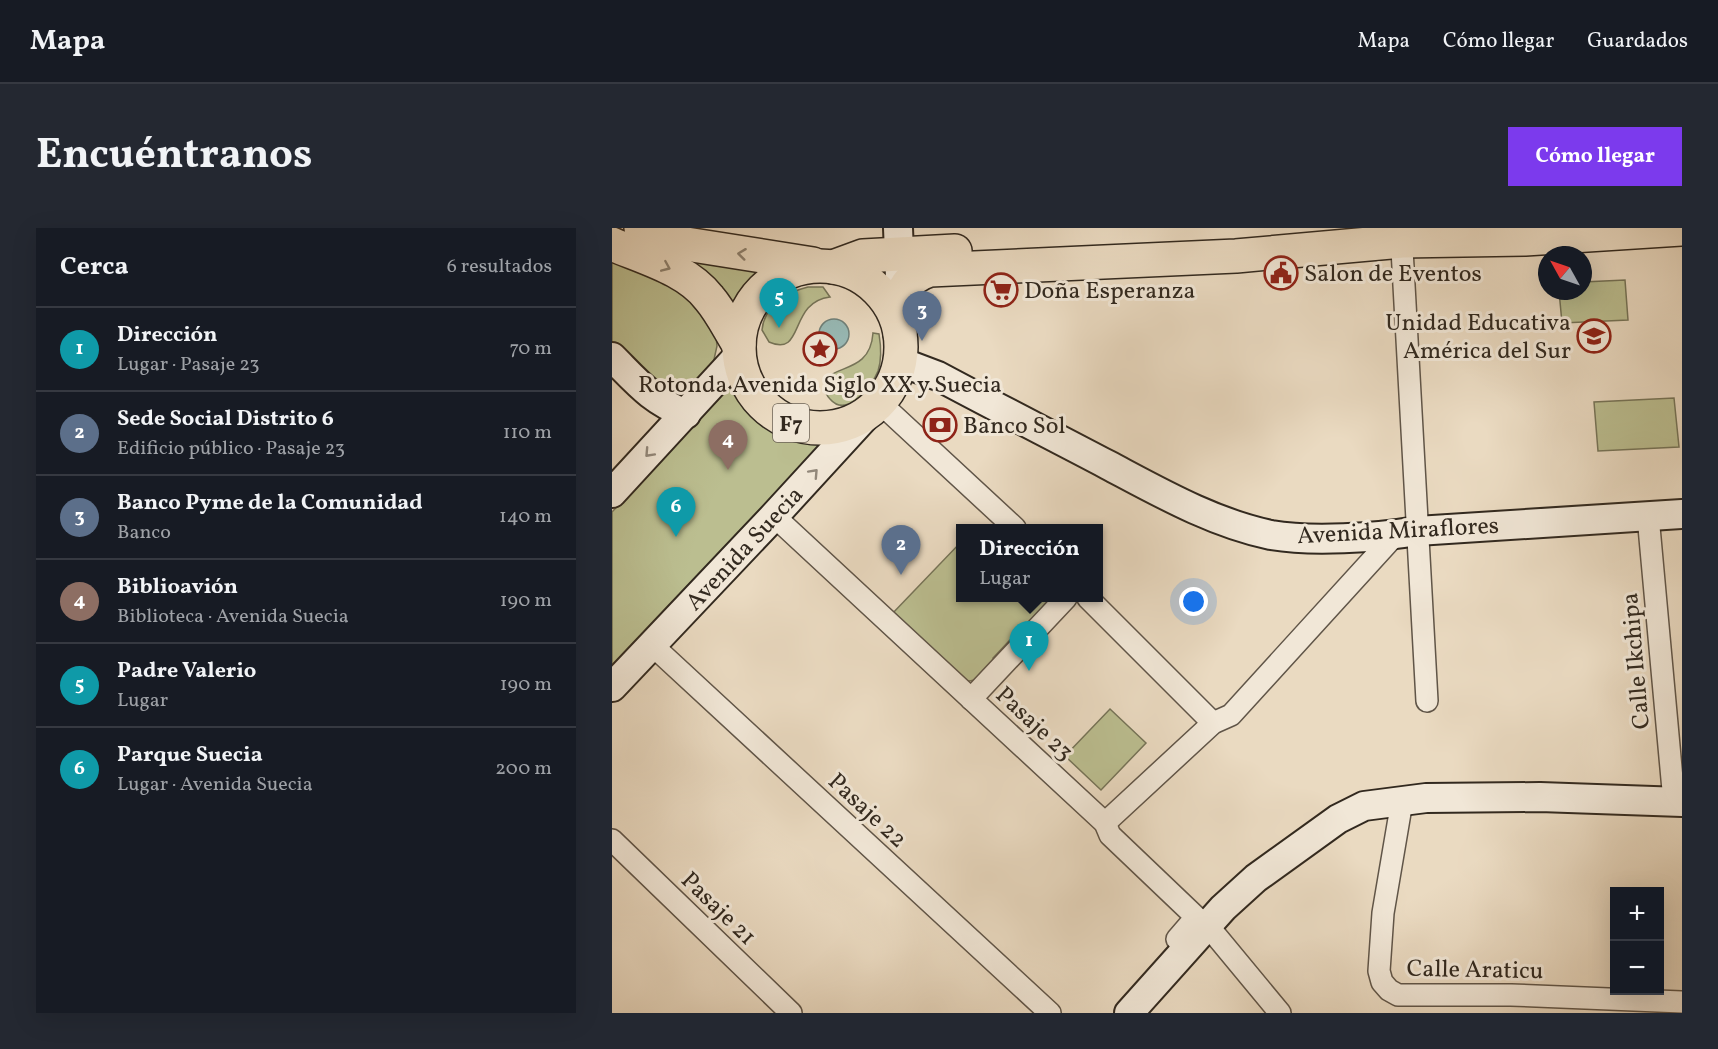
<!DOCTYPE html>
<html lang="es">
<meta charset="utf-8">
<style>
:root{--surface:#171b24;--page:#242831;--text:#f1f3f6;--muted:#9ea1a6;--line:#363941;--accent:#7c3aed}
body{margin:0;font-family:Vollkorn,serif;background:var(--page);color:var(--text)}
.controls{position:absolute;right:18px;bottom:18px;display:grid;overflow:hidden;border-radius:0px;box-shadow:0 6px 24px #0002}
.controls button{width:54px;height:54px;display:grid;place-items:center;padding:0;border:0;border-bottom:2px solid var(--line);background:var(--surface);color:var(--text);font:30px sans-serif}
.compass{position:absolute;left:926px;top:18px;width:54px;height:54px;border-radius:50%;background:var(--surface);box-shadow:0 6px 24px #0002;rotate:310deg}
.you{position:absolute;left:582px;top:374px;width:21px;height:21px;margin:-15px;border:4px solid #fff;border-radius:50%;background:#1a73e8;box-shadow:0 0 0 9px #1a73e833}
.badge{display:grid;place-items:center;width:39px;height:39px;border-radius:50%;background:var(--accent);color:#fff;font-size:20px;font-weight:700}
.pin{position:absolute;translate:-50% -50px;filter:drop-shadow(0 2px 3px #0008)}
.pin::after{content:'';position:absolute;top:32px;width:21px;height:18px;background:inherit;clip-path:polygon(0 0,100% 0,50% 100%)}
.popup{position:absolute;left:344px;top:296px;width:147px;height:78px;box-sizing:border-box;display:grid;place-content:center;border-radius:0px;background:var(--surface);filter:drop-shadow(0 2px 4px #0005);font-size:20px;white-space:nowrap;color:var(--muted)}
.popup b{font-size:22px;color:var(--text)}
.popup::after{content:'';position:absolute;left:50%;top:100%;margin-left:-12px;border:12px solid transparent;border-top-color:var(--surface)}
.list{margin:0;padding:0;list-style:none}
h2{display:flex;justify-content:space-between;align-items:center;height:78px;margin:0;padding:0 24px;font-size:26px}
h2 small{font-size:20px;font-weight:400;color:var(--muted)}
.list li{display:grid;grid-template-columns:39px 1fr auto;gap:18px;align-items:center;box-sizing:border-box;height:84px;padding:0 24px;border-top:2px solid var(--line)}
.list b{display:block;font-size:22px;white-space:nowrap}
.list p{margin:0;font-size:20px;white-space:nowrap;color:var(--muted)}
.list em{font-size:20px;font-style:normal;color:var(--muted)}
.map{position:relative;flex:none;width:1070px;height:785px;overflow:hidden;border-radius:0px}
header{display:flex;align-items:center;gap:36px;box-sizing:border-box;height:84px;padding:0 30px;background:var(--surface);border-bottom:2px solid var(--line)}
header strong{font-size:28px}
nav{display:flex;gap:33px;margin-inline-start:auto;font-size:21px}
.intro{display:flex;align-items:center;justify-content:space-between;box-sizing:border-box;height:144px;padding:0 36px}
h1{margin:0;font-size:42px}
.button{padding:15px 27px;border-radius:0px;background:var(--accent);color:#fff;font-size:21px;font-weight:700}
main{display:flex;gap:36px;padding:0 36px}
aside{flex:1;background:var(--surface);border-radius:0px;box-shadow:0 6px 24px #0002}
.map>svg:first-child{display:block}
.green{fill:#bbbe90;stroke:#767458;stroke-width:1.5}
.water{fill:#98bab6;stroke:#6f807a;stroke-width:1.5}
.lines{fill:none;stroke-linecap:round;stroke-linejoin:round}
.street-casing{stroke:#605548;stroke-width:24}
.secondary-casing{stroke:#32291f;stroke-width:32}
.highway-casing{stroke:#32291f;stroke-width:36}
.street{stroke:#f1e7d7;stroke-width:21}
.secondary{stroke:#f1e7d7;stroke-width:28}
.highway{stroke:#eadac1;stroke-width:33}
.oneway{stroke:#8e8270}
.oneway2{stroke:#92887b}
.labels{text-anchor:middle;stroke-width:6;stroke-linejoin:round;paint-order:stroke}
.shield{fill:#f1e7d7;stroke:#6b6256;stroke-width:1.5}
.shield-label{font-size:22px;font-weight:bold;fill:#32291f}
.poi-label{font-size:24px;fill:#32291f;stroke:#f1e7d7;text-anchor:start}
.street-label{font-size:24px;fill:#32291f;stroke:#f1e7d7}
</style>
<header>
<strong>Mapa</strong>
<nav><a>Mapa</a><a>Cómo llegar</a><a>Guardados</a></nav>
</header>
<div class="intro"><h1>Encuéntranos</h1><a class="button">Cómo llegar</a></div>
<main>
<aside>
<h2>Cerca<small>6 resultados</small></h2>
<ul class="list">
<li><span class="badge" style="background:#0f9aa8">1</span><div><b>Dirección</b><p>Lugar · Pasaje 23</p></div><em>70 m</em></li>
<li><span class="badge" style="background:#5c6f8a">2</span><div><b>Sede Social Distrito 6</b><p>Edificio público · Pasaje 23</p></div><em>110 m</em></li>
<li><span class="badge" style="background:#5c6f8a">3</span><div><b>Banco Pyme de la Comunidad</b><p>Banco</p></div><em>140 m</em></li>
<li><span class="badge" style="background:#8d6e63">4</span><div><b>Biblioavión</b><p>Biblioteca · Avenida Suecia</p></div><em>190 m</em></li>
<li><span class="badge" style="background:#0f9aa8">5</span><div><b>Padre Valerio</b><p>Lugar</p></div><em>190 m</em></li>
<li><span class="badge" style="background:#0f9aa8">6</span><div><b>Parque Suecia</b><p>Lugar · Avenida Suecia</p></div><em>200 m</em></li>
</ul>
</aside>
<div class="map">
<svg width="1070" height="785" viewBox="0 0 1070 785">
<rect width="100%" height="100%" fill="#eadac1"/>
<filter id="stains"><feTurbulence type="fractalNoise" baseFrequency=".00333" numOctaves="4"/><feColorMatrix values="0 0 0 0 .2 0 0 0 0 .09 0 0 0 0 .02 0 0 0 .5 -.17"/></filter>
<radialGradient id="worn" r=".72"><stop offset=".6" stop-color="#630" stop-opacity="0"/><stop offset="1" stop-color="#630" stop-opacity=".3"/></radialGradient>
<!-- green -->
<g class="green">
<path d="M 0,0 L 60,23 L 157,39 L 140,51 L 122,77 Z"/>
<path d="M 0,28 L 58,52 L 103,98 L 105,118 L 101,136 L 76,166 L 61,169 L 0,119 Z"/>
<path d="M 1013,52 L 1016,92 L 950,95 L 947,63 L 971,63 L 971,54 Z"/>
<path d="M 196,59 L 211,59 L 218,69 C 176,74 193,130 157,114 L 150,102 C 152,78 175,64 196,59 Z"/>
<path d="M 261,105 L 267,106 C 269,118 270,131 266,143 C 260,158 235,191 218,171 C 215,168 213,163 213,159 C 212,134 258,150 261,105 Z"/>
<path d="M 118,159 C 126,164 132,177 138,184 C 160,209 189,212 220,213 L 0,444 L 0,284 Z"/>
<path d="M 1062,170 L 1067,219 L 986,223 L 982,174 Z"/>
<path d="M 348,315 L 348,370 L 445,370 L 422,396 L 412,397 L 381,430 L 384,434 L 369,451 L 351,454 L 279,387 Z"/>
<path d="M 498,481 L 534,515 L 489,562 L 453,528 Z"/>
</g>
<!-- water -->
<circle class="water" cx="222" cy="106" r="15"/>
<g class="lines">
<!-- street casing -->
<g class="street-casing">
<g id="street">
<path d="M 789,3 L 815,473"/>
<path d="M 267,174 L 403,300"/>
<path d="M 162,288 L 493,595 L 498,607 L 584,689 L 565,711"/>
<path d="M 1036,288 L 1062,573"/>
<path d="M 476,370 L 601,495"/>
<path d="M 40,417 L 438,785"/>
<path d="M 359,471 L 454,370"/>
<path d="M 790,573 L 771,685 L 767,743 L 770,754 L 777,762 L 786,767 L 899,767 L 1070,774"/>
<path d="M 493,595 L 601,495 L 619,487 L 783,307"/>
<path d="M 0,612 L 179,785"/>
<path d="M 596,698 L 668,785"/>
</g>
</g>
<!-- secondary casing -->
<g class="secondary-casing">
<g id="secondary">
<path d="M 286,0 L 288,49"/>
<path d="M 0,129 C 26,155 39,172 74,186"/>
<path d="M 289,134 L 326,148 C 382,178 439,207 496,237 C 547,264 601,295 659,307 C 699,314 764,310 805,303 L 1070,286"/>
<path d="M 0,265 L 127,127"/>
<path d="M 0,459 L 162,288 L 262,179"/>
<path d="M 517,785 L 611,680 L 644,650 L 726,591 L 752,578 L 814,570 L 928,569 L 1070,574"/>
</g>
</g>
<!-- highway casing -->
<g class="highway-casing">
<g id="highway">
<path d="M 29,0 L 74,16 L 201,36"/>
<path d="M 0,16 C 32,30 75,41 97,70 C 109,84 117,101 127,117"/>
<circle cx="208" cy="119" r="81"/>
<path d="M 221,39 L 251,28 L 343,23"/>
<path d="M 288,105 C 288,76 285,52 318,42 L 624,28 L 790,13 L 913,11 L 1070,1"/>
</g>
</g>
<!-- street -->
<use href="#street" class="street"/>
<!-- secondary -->
<use href="#secondary" class="secondary"/>
<!-- highway -->
<use href="#highway" class="highway"/>
</g>
<!-- one-way arrows -->
<defs><path id="oneway-chevron" d="M-2-3.5L2.5 0L-2 3.5" fill="none" stroke-width="1.6" stroke-linecap="round" stroke-linejoin="round" transform="scale(1.5)"/></defs>
<g class="oneway">
<use href="#oneway-chevron" transform="translate(130 26) rotate(-173)"/>
<use href="#oneway-chevron" transform="translate(54 39) rotate(23)"/>
</g>
<g class="oneway2">
<use href="#oneway-chevron" transform="translate(37 225) rotate(133)"/>
<use href="#oneway-chevron" transform="translate(202 245) rotate(-47)"/>
</g>
<!-- icons -->
<defs>
<g id="civic-ring" transform="scale(1.725)"><circle r="9.5" fill="#f1e7d7" stroke="#8f2418" stroke-width="1.5"/><path d="M-.6-6.5H3V-4.5H.6V-3L4-1V1h2V6H-6V1h2V-1L-.6-3ZM-1.2 2.5V6h2.4V2.5Z" fill="#8f2418"/></g>
<g id="supermarket-ring" transform="scale(1.725)"><circle r="9.5" fill="#f1e7d7" stroke="#8f2418" stroke-width="1.5"/><path d="M-6-5.5h2.5l.6 2H6L4.5 2H-2.5L-4.4-4H-6ZM-1.5 3.2a1.3 1.3 0 1 0 .1 0ZM3 3.2a1.3 1.3 0 1 0 .1 0Z" fill="#8f2418"/></g>
<g id="school-ring" transform="scale(1.725)"><circle r="9.5" fill="#f1e7d7" stroke="#8f2418" stroke-width="1.5"/><path d="M0-5L7-2L0 1L-7-2ZM-4 1L0 2.5L4 1V4Q0 6-4 4Z" fill="#8f2418"/></g>
<g id="sight-ring" transform="scale(1.725)"><circle r="9.5" fill="#f1e7d7" stroke="#8f2418" stroke-width="1.5"/><path d="M0-6L1.8-2.2L6-1.7L2.9 1.2L3.7 5.4L0 3.3L-3.7 5.4L-2.9 1.2L-6-1.7L-1.8-2.2Z" fill="#8f2418"/></g>
<g id="bank-ring" transform="scale(1.725)"><circle r="9.5" fill="#f1e7d7" stroke="#8f2418" stroke-width="1.5"/><path d="M-6-4H6V4H-6ZM0-2.3a2.3 2.3 0 1 0 0 4.6a2.3 2.3 0 1 0 0-4.6Z" fill="#8f2418"/></g>
</defs>
<g fill-rule="evenodd">
<use href="#civic-ring" x="669" y="45"/>
<use href="#supermarket-ring" x="389" y="62"/>
<use href="#school-ring" x="982" y="108"/>
<use href="#sight-ring" x="208" y="121"/>
<use href="#bank-ring" x="328" y="197"/>
</g>
<g class="labels">
<!-- shield labels -->
<rect class="shield" x="161" y="176" width="36" height="38" rx="4.5"/>
<g class="shield-label">
<text x="179" y="203">F7</text>
</g>
<!-- poi labels -->
<g class="poi-label">
<text x="692" y="53">Salon de Eventos</text>
<text x="412" y="70">Doña Esperanza</text>
<text x="959" y="102" text-anchor="end">Unidad Educativa<tspan x="959" dy="28">América del Sur</tspan></text>
<text x="208" y="164" text-anchor="middle">Rotonda Avenida Siglo XX y Suecia</text>
<text x="351" y="205">Banco Sol</text>
</g>
<!-- street labels -->
<g class="street-label">
<text transform="translate(786 302) rotate(-3)" y="8">Avenida Miraflores</text>
<text transform="translate(132 320) rotate(-47)" y="8">Avenida Suecia</text>
<text transform="translate(1023 433) rotate(-95)" y="8">Calle Ikchipa</text>
<text transform="translate(423 495) rotate(43)" y="8">Pasaje 23</text>
<text transform="translate(256 582) rotate(43)" y="8">Pasaje 22</text>
<text transform="translate(107 680) rotate(44)" y="8">Pasaje 21</text>
<text transform="translate(863 741) rotate(1)" y="8">Calle Araticu</text>
</g>
</g>
<rect width="100%" height="100%" filter="url(#stains)"/>
<rect width="100%" height="100%" fill="url(#worn)"/>
</svg>
<div class="controls">
<button>+</button>
<button>−</button>
</div>
<svg class="compass" viewBox="-18 -18 36 36"><path d="M0-13l5 13h-10z" fill="#e53935"/><path d="M0 13l5-13h-10z" fill="#9ea1a6"/></svg>
<div class="you"></div>
<div class="pin badge" style="left:417px;top:443px;background:#0f9aa8">1</div>
<div class="popup"><b>Dirección</b>Lugar</div>
<div class="pin badge" style="left:289px;top:347px;background:#5c6f8a">2</div>
<div class="pin badge" style="left:310px;top:113px;background:#5c6f8a">3</div>
<div class="pin badge" style="left:116px;top:242px;background:#8d6e63">4</div>
<div class="pin badge" style="left:167px;top:100px;background:#0f9aa8">5</div>
<div class="pin badge" style="left:64px;top:309px;background:#0f9aa8">6</div>
</div>
</main>
